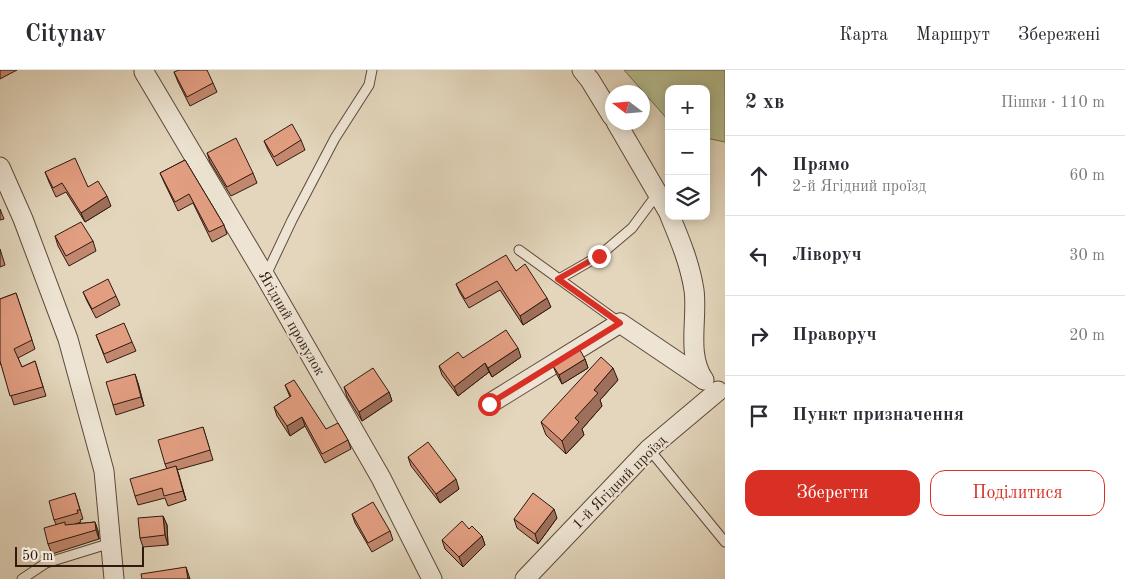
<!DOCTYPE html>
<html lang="uk">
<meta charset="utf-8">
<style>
:root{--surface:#fff;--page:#f2f2f3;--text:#2b2b33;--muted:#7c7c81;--line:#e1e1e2;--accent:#d93025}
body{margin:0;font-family:"Old Standard TT",serif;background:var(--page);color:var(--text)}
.controls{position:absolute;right:15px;top:15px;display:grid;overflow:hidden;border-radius:10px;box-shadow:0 2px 12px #0003}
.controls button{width:45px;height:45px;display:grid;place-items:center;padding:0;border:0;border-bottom:1px solid var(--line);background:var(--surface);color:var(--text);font:25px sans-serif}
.compass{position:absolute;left:605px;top:15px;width:45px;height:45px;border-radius:50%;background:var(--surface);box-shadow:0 2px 12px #0003;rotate:286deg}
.scale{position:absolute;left:15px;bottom:12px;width:129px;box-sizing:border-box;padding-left:5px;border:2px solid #31190e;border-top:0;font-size:14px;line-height:18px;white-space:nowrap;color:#31190e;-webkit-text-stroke:4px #ede4d3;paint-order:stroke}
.stop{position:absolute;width:15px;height:15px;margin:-11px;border:4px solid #d93025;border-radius:50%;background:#fff}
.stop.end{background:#d93025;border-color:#fff;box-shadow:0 1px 5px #0008}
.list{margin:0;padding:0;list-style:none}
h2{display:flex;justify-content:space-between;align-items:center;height:65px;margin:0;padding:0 20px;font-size:21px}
h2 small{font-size:16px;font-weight:400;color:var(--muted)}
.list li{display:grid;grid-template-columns:32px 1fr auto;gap:15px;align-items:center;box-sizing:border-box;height:80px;padding:0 20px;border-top:1px solid var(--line)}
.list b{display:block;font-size:19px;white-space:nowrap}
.list p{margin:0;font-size:16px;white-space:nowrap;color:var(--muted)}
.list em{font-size:16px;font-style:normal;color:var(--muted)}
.actions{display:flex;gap:10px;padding:15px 20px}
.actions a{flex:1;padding:11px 0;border:1px solid var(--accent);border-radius:15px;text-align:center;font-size:18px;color:var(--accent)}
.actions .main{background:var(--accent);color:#fff}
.icon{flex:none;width:28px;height:28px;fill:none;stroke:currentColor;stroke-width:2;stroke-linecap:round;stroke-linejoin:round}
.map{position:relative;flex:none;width:725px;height:509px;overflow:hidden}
header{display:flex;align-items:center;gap:30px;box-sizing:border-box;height:70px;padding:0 25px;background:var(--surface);border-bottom:1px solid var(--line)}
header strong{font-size:24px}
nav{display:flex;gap:28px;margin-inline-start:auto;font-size:18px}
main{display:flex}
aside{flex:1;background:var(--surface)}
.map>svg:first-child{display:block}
.green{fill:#b6bd8f;stroke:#746b4e}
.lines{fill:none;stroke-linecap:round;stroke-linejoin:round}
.lane-casing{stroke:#5e483a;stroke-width:11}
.street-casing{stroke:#5e483a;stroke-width:21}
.lane{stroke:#ede4d3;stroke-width:9}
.street{stroke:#ede4d3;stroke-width:19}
.wall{fill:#c2886f;stroke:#31190e}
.shaded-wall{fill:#9e6f5a;stroke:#31190e}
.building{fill:#e29e81;stroke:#31190e}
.route{stroke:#d93025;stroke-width:6}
.labels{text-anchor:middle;stroke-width:4;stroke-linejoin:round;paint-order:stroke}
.street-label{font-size:15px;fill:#31190e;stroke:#ede4d3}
</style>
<header>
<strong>Citynav</strong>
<nav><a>Карта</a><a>Маршрут</a><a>Збережені</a></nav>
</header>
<main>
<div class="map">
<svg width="725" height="509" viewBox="0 0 725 509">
<rect width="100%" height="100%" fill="#e3d6bc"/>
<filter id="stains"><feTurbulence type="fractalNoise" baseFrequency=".004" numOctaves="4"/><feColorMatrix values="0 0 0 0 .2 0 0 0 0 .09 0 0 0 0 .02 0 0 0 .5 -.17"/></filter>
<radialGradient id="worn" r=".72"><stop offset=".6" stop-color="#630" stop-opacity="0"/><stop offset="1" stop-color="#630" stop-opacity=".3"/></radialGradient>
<!-- green -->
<path class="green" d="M 624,0 L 725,0 L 725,72 L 706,68 L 706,19 L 669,19 L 669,51 Z"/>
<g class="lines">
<!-- lane casing -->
<g class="lane-casing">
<g id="lane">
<path d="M 519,180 L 620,253"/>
<path d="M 266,205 L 292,150 L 335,68 L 369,15 L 372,0"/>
<path d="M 559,209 L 599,186 L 632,158 L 658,123"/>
<path d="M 649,379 L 725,472"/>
<path d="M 22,509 L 46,493 L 111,473"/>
</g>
</g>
<!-- street casing -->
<g class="street-casing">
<g id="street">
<path d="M 582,0 L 590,10 L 612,46"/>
<path d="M 144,2 L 265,206 L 381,408 L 432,509"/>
<path d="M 616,52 L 669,143"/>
<path d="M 0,97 L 23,149 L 68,269 L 104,401 L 114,509"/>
<path d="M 670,146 C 680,170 690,194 694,220 C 698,249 686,284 704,310"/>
<path d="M 489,334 L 620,253 L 703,309"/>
<path d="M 525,509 L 649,379 L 718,321"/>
</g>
</g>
<!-- lane -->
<use href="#lane" class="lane"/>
<!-- street -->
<use href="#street" class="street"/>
</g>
<!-- wall -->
<g class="wall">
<path d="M 0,0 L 17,0 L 0,9 Z"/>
<path d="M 174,2 L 213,13 L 217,22 L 190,36 L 178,12 Z"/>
<path d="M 301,70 L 305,80 L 277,96 L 268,80 L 264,71 Z"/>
<path d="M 207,83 L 253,103 L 257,113 L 231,126 L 210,92 Z"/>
<path d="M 185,90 L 224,155 L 227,164 L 212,172 L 193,133 L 178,141 L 164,112 L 160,103 Z"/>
<path d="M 45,102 L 88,117 L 111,136 L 85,152 L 66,122 L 56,127 L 49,112 Z"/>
<path d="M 0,139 L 4,149 L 0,150 Z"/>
<path d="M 55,166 L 93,171 L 96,181 L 69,196 L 58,176 Z"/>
<path d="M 0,179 L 5,195 L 0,197 Z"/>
<path d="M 516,201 L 551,237 L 523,255 L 500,220 L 469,238 L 460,223 L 456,214 Z"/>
<path d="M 83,222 L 116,226 L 120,235 L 96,248 L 87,231 Z"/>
<path d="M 16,223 L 35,279 L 18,288 L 22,297 L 35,291 L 46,326 L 14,335 L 1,294 L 0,295 L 0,229 Z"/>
<path d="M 96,265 L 132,272 L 136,281 L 107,293 Z"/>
<path d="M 521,287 L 492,307 L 489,302 L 458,326 L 442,305 L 439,296 L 463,288 Z"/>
<path d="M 585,289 L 588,298 L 562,314 L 557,305 L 553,296 Z"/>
<path d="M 618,310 L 600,330 L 602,336 L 582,359 L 584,365 L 566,384 L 546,365 L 541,352 Z"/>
<path d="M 138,313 L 144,336 L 116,345 L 113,335 Z"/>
<path d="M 285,315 L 326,359 L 348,370 L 351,379 L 325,393 L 305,356 L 290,366 L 277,346 L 274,337 L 290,327 Z"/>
<path d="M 344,317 L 389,322 L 392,331 L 362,351 L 347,327 Z"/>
<path d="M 203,357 L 213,390 L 177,400 L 186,430 L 168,436 L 165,428 L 138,435 L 135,426 L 167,399 L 165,394 Z"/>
<path d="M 408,387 L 459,419 L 440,433 L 411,396 Z"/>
<path d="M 75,423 L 83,449 L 80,450 L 81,452 L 75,454 L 95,452 L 98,461 L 99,469 L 52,484 L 48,474 L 56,454 L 54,450 Z"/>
<path d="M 352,444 L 390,461 L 393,470 L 372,482 L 355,453 Z"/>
<path d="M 163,446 L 167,455 L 168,475 L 143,477 L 140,468 Z"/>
<path d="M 557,448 L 538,474 L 517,458 L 514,449 Z"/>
<path d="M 469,459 L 482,466 L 485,475 L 463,497 L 445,479 L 442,470 Z"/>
</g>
<!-- shaded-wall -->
<g class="shaded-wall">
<path d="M 107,126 L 111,136 L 85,152 L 81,143 Z"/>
<path d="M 547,228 L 551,237 L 523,255 L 520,246 Z"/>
<path d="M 518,278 L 521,287 L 492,307 L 488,298 Z"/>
<path d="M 585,289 L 588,298 L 562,314 L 559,305 Z"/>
<path d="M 485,293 L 489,302 L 458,326 L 454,317 Z"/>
<path d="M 613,298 L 618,310 L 600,330 L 602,336 L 582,359 L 584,365 L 566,384 L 562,371 L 575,348 L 594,320 Z"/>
<path d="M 135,304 L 138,313 L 144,336 L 141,327 Z"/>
<path d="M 389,322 L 392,331 L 362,351 L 359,342 Z"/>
<path d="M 302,347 L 305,356 L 290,366 L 287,356 Z"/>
<path d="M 176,396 L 179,405 L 186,430 L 183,421 Z"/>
<path d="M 456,409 L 459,419 L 440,433 L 436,424 Z"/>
<path d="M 554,439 L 557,448 L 538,474 L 535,464 Z"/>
<path d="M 163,446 L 167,455 L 168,475 L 165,465 Z"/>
<path d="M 95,452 L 98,461 L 99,469 L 96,460 Z"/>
<path d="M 482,466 L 485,475 L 463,497 L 459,487 Z"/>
<path d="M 186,497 L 190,509 L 188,509 Z"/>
</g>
<!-- building -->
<g class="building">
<path d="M 179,0 L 207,0 L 213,13 L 187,27 L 174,2 Z"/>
<path d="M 292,54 L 301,70 L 274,87 L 264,71 Z"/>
<path d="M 236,68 L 253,103 L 227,117 L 207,83 Z"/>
<path d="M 75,88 L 88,117 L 98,111 L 107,126 L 81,143 L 62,113 L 53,118 L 45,102 Z"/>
<path d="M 185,90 L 224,155 L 209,162 L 189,124 L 175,132 L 160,103 Z"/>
<path d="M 81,152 L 93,171 L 66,186 L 55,166 Z"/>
<path d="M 506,185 L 516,201 L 525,194 L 547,228 L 520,246 L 497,211 L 465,229 L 456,214 Z"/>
<path d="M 108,209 L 116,226 L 92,239 L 83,222 Z"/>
<path d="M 16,223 L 32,270 L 14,279 L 22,297 L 35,291 L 43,317 L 10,326 L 0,291 L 0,229 Z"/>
<path d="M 124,253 L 132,272 L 104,284 L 96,265 Z"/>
<path d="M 506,260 L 518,278 L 488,298 L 485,293 L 454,317 L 439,296 L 458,282 L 463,288 Z"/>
<path d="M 580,280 L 585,289 L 559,305 L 553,296 Z"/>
<path d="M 601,287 L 613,298 L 594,320 L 598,323 L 575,348 L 579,352 L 562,371 L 541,352 Z"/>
<path d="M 373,298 L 389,322 L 359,342 L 344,317 Z"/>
<path d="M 135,304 L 141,327 L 113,335 L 106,312 Z"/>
<path d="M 294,310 L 326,359 L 338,353 L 348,370 L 322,384 L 302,347 L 287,356 L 274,337 L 291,326 L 285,315 Z"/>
<path d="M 203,357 L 210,380 L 165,394 L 158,370 Z"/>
<path d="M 428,372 L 456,409 L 436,424 L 408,387 Z"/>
<path d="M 176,396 L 183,421 L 164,426 L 162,418 L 135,426 L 130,409 Z"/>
<path d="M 75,423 L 80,440 L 77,440 L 78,443 L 54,450 L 49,431 Z"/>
<path d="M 533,423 L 554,439 L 535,464 L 514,449 Z"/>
<path d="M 373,432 L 390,461 L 368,473 L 352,444 Z"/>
<path d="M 163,446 L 165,465 L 140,468 L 138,448 Z"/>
<path d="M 462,451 L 469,459 L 472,456 L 482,466 L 459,487 L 442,470 Z"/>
<path d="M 65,452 L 65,455 L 95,452 L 96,460 L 48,474 L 44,458 Z"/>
<path d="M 186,497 L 188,509 L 142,509 L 141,504 Z"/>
</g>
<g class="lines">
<!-- route -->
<path class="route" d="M 489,334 L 620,253 L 558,209 L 599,186"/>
</g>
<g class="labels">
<!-- street labels -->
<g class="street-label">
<text transform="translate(292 253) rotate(60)" y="5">Ягідний провулок</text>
<text transform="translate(619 412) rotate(-45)" y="5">1-й Ягідний проїзд</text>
</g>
</g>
<rect width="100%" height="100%" filter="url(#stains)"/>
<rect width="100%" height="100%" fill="url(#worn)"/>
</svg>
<div class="controls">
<button>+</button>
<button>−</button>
<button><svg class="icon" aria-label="layers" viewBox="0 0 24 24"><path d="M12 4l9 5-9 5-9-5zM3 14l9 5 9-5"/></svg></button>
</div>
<svg class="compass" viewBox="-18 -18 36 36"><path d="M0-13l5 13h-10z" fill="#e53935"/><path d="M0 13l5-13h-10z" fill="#7c7c81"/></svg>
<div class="scale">50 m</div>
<div class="stop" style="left:489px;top:334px"></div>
<div class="stop end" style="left:599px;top:186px"></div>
</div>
<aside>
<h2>2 хв<small>Пішки · 110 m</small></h2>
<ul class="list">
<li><svg class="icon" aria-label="ahead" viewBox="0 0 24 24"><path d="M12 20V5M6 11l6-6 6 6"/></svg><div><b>Прямо</b><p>2-й Ягідний проїзд</p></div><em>60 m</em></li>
<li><svg class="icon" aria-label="left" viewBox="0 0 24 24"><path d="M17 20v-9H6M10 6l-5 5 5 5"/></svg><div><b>Ліворуч</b></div><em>30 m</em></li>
<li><svg class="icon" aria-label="right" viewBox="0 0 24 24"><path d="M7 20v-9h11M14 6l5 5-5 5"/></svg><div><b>Праворуч</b></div><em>20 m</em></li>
<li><svg class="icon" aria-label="arrive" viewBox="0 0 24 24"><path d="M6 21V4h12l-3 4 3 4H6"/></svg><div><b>Пункт призначення</b></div></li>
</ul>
<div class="actions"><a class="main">Зберегти</a><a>Поділитися</a></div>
</aside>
</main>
